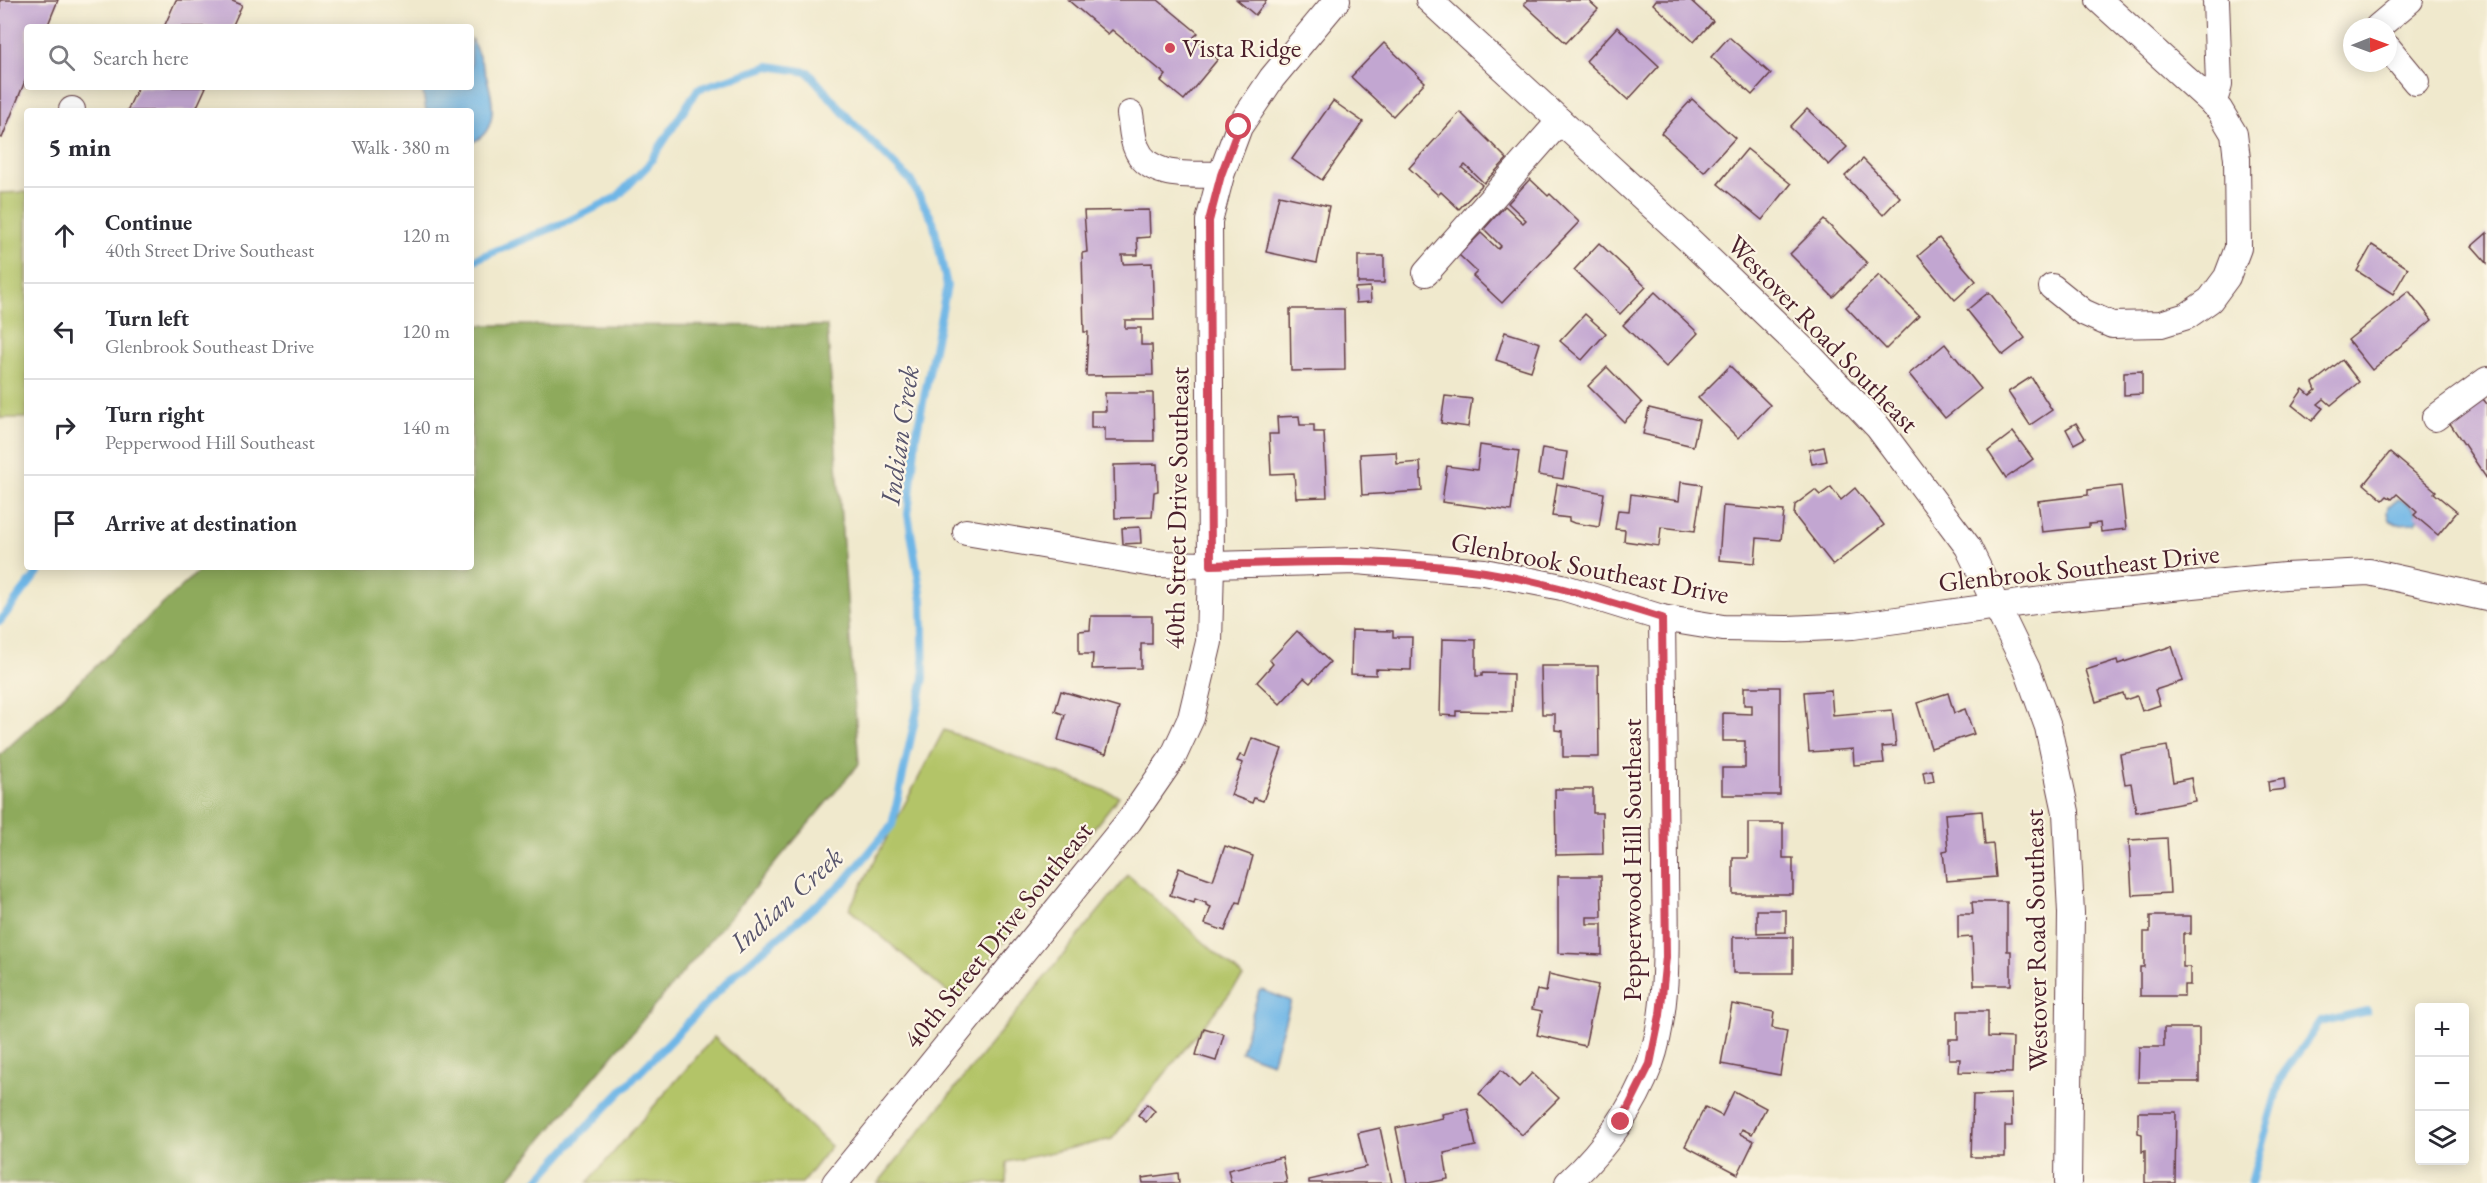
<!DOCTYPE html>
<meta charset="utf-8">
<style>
:root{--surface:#fff;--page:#f7f7f7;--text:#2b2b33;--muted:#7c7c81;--line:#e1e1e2}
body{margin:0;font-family:"EB Garamond",serif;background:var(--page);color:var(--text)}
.controls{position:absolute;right:18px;bottom:18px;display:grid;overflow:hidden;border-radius:6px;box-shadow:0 3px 15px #0003}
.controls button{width:54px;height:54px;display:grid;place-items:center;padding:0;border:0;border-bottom:2px solid var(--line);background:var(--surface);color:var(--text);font:30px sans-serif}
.compass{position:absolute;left:2343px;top:18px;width:54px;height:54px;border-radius:50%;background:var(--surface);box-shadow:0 3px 15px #0003;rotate:89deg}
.stop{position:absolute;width:18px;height:18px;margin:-14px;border:4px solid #d1495b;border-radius:50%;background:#fff}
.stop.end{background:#d1495b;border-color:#fff;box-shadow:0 2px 6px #0008}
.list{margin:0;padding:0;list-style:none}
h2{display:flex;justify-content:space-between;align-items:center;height:78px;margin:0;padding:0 24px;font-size:26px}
h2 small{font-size:20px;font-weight:400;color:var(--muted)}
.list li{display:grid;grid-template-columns:39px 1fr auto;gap:18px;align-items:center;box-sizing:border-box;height:96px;padding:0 24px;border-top:2px solid var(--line)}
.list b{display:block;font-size:22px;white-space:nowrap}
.list p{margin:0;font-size:20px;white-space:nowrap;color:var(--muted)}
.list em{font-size:20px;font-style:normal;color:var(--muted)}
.icon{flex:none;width:33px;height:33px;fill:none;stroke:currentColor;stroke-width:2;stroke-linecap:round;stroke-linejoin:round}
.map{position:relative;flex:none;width:2487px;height:1183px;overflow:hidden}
.search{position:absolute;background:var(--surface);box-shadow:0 3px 15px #0003;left:24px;top:24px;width:450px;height:66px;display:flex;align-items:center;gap:15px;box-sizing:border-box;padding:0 21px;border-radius:6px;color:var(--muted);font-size:22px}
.panel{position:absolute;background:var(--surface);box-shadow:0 3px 15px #0003;left:24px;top:108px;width:450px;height:462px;border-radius:6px}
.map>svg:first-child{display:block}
.green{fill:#b3c467;stroke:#7e7249;stroke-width:1.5}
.forest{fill:#8eaa5c;stroke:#6c6444;stroke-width:1.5}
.water{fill:#6eb6e6;stroke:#5c6a88;stroke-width:1.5}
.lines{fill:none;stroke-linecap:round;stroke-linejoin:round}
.stream{stroke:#6eb6e6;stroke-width:8}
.building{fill:#c2a6d1}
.minor-casing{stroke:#633d43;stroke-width:28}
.minor{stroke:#fff;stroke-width:26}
.route{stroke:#d1495b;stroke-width:8}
.poi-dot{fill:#d1495b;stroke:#fcf5e5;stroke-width:2}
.labels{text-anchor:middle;stroke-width:4.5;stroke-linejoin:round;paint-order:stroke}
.poi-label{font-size:27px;fill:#4a1f2b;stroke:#fcf5e5;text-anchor:start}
.street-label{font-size:27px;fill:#4a1f2b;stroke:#fcf5e5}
.water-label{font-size:28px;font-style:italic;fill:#57546c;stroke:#fcf5e5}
</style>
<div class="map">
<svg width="2487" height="1183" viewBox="0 0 2487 1183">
<rect width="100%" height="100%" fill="#fcf5e5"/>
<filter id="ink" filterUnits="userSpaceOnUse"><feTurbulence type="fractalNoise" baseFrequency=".0167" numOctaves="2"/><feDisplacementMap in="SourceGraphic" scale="12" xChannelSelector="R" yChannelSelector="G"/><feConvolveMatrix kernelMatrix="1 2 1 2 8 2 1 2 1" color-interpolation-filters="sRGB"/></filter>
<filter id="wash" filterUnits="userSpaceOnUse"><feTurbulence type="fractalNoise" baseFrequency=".008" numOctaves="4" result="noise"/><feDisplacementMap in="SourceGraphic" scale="24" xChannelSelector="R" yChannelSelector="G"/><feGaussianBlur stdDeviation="1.35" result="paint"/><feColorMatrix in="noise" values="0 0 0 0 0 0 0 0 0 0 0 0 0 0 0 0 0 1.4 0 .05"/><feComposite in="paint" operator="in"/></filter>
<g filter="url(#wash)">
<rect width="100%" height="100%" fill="#f0e9cd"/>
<!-- green -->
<g class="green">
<path d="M 27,192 L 27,418 L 0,418 L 0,193 Z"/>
<path d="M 944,730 L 1119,796 L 958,1001 L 849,909 Z"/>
<path d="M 1128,875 L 1243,977 L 1112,1139 L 1007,1162 L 1006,1183 L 878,1183 Z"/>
<path d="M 714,1037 L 831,1146 L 802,1183 L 587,1183 Z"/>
</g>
<!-- forest -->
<path class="forest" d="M 471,325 L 827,326 L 859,764 L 505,1183 L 0,1183 L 0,755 L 203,567 L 471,567 Z"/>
<!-- water -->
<g class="water">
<path d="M 471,38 C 482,62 505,113 483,135 C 480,138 475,141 471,143 L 471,111 L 426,111 L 422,87 L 471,87 Z"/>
<path d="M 2398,500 C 2406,502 2416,510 2419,518 L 2416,523 L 2397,524 L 2389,520 L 2387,513 L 2388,506 Z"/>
<path d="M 1262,990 L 1291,1001 L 1272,1063 L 1241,1052 L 1259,991 Z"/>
</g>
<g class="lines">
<!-- stream -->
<g class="stream">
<path d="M 471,261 L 564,223 L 617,197 L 648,165 L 698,89 L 769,66 L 808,72 L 850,120 L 910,180 L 933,221 L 947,286 L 916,436 L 908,514 L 922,600 L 924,678 L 892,825 L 846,880 L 735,974 L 580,1134 L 536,1183"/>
<path d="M 0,621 L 42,567"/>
<path d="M 2251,1183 L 2281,1077 L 2320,1022 L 2367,1011"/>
</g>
</g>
<g id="blocks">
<!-- building -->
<g class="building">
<path d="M 0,0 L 58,0 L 47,27 L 27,27 L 27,76 L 2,138 L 0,137 Z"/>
<path d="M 176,0 L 230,0 L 242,5 L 232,27 L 164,27 Z"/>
<path d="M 1068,0 L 1158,0 L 1198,33 L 1193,38 L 1218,59 L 1184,100 L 1161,81 L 1166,75 L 1112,30 L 1108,34 Z"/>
<path d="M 1237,0 L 1267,0 L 1255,15 Z"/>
<path d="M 1528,0 L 1588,0 L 1598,9 L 1566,43 L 1524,4 Z"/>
<path d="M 1656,0 L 1690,0 L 1713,21 L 1694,42 L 1653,4 Z"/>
<path d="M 1617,27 L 1659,66 L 1628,100 L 1586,61 Z"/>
<path d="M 1729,37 L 1771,74 L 1752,95 L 1711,57 Z"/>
<path d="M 1384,43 L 1425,82 L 1393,116 L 1351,77 Z"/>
<path d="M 138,87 L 206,87 L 195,111 L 127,111 Z"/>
<path d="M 1692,99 L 1735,138 L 1704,172 L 1661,133 Z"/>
<path d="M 1333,101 L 1363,122 L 1322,180 L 1292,159 Z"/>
<path d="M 1807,109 L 1847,147 L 1829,165 L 1790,127 Z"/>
<path d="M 1460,112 L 1507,159 L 1484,183 L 1465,165 L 1462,168 L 1482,185 L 1459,209 L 1441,192 L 1438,195 L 1409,168 Z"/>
<path d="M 1747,149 L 1791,184 L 1762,220 L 1718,184 Z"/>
<path d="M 1863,159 L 1900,197 L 1883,215 L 1845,176 Z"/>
<path d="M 1530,179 L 1548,196 L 1550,194 L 1579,222 L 1502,303 L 1473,276 L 1477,272 L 1459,255 L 1481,233 L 1498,249 L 1501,246 L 1484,229 L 1505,206 L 1523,223 L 1526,220 L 1508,203 Z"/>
<path d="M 1279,195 L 1329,206 L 1317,263 L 1266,252 Z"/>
<path d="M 1149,210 L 1150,237 L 1137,238 L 1138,255 L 1122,255 L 1123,264 L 1152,263 L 1154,320 L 1125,320 L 1125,328 L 1141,328 L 1141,345 L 1152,345 L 1153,375 L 1086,376 L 1088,332 L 1084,332 L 1082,253 L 1087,252 L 1084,211 Z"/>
<path d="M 1824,220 L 1867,263 L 1833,297 L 1790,254 Z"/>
<path d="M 2487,233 L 2487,263 L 2472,246 Z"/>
<path d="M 1939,238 L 1976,281 L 1955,300 L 1918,256 Z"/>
<path d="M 1599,243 L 1646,287 L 1620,314 L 1574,270 Z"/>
<path d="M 2372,245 L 2408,268 L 2393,294 L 2357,271 Z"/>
<rect x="1358" y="256" width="26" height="27"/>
<path d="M 1879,275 L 1919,316 L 1886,349 L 1846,307 Z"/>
<path d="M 1370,287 L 1371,302 L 1356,303 L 1355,288 Z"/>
<path d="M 2409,291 L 2432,320 L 2372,370 L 2348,340 Z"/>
<path d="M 1655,292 L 1698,333 L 1666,367 L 1623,325 Z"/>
<path d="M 1989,292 L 2025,338 L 2003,355 L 1967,310 Z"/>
<path d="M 1290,309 L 1344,309 L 1345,370 L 1291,371 Z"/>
<path d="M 1585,314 L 1606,333 L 1582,360 L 1560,341 Z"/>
<path d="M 1505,332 L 1540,343 L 1531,371 L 1496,360 Z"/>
<path d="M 1945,344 L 1981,389 L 1945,418 L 1909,374 Z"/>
<path d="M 2342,360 L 2359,382 L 2331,405 L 2324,399 L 2318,404 L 2323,408 L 2312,421 L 2292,405 L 2303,389 L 2310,395 L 2316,390 L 2313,383 Z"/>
<path d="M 1730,366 L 1770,405 L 1738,438 L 1698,398 Z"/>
<path d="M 1607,367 L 1642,403 L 1624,422 L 1588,386 Z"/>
<path d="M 2142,371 L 2142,394 L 2124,395 L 2124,372 Z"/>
<path d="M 2031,377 L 2052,410 L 2030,425 L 2008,392 Z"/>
<path d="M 1105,393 L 1153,393 L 1154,441 L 1105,441 L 1105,428 L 1091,428 L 1091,411 L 1106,411 Z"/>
<path d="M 1445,396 L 1472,399 L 1468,427 L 1441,423 Z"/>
<path d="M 2483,399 L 2487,404 L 2487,479 L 2449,422 Z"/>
<path d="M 1649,408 L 1699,420 L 1693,446 L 1643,434 Z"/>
<path d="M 1299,416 L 1300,425 L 1314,425 L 1314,432 L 1324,432 L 1327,497 L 1296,498 L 1294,473 L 1271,474 L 1269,434 L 1278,434 L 1277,417 Z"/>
<path d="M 2076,423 L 2085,438 L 2074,444 L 2066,429 Z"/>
<path d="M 2013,432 L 2033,459 L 2006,478 L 1988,451 Z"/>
<path d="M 1480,445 L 1519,451 L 1511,511 L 1442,502 L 1447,466 L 1477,470 Z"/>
<path d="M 1824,447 L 1827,461 L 1812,464 L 1809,450 Z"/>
<path d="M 1542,448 L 1567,452 L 1563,479 L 1538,475 Z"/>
<path d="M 1396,452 L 1397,464 L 1420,462 L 1422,491 L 1362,495 L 1360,454 Z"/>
<path d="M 2390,452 L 2436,491 L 2434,493 L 2457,512 L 2438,535 L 2414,515 L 2417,512 L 2397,494 L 2392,499 L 2387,496 L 2383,500 L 2364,484 Z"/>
<path d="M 1157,464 L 1158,491 L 1154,492 L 1152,517 L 1115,518 L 1114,465 Z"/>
<path d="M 1681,482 L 1702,485 L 1695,531 L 1661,527 L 1659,546 L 1624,541 L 1625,530 L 1615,529 L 1618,510 L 1629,511 L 1631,494 L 1679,501 Z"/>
<path d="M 1557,484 L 1604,493 L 1599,527 L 1574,523 L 1569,521 L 1569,518 L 1552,516 Z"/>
<path d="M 2121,486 L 2126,529 L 2101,532 L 2100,523 L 2089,524 L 2089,527 L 2042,532 L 2038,501 L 2088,495 L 2088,490 Z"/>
<path d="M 1831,487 L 1841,500 L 1855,488 L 1884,525 L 1833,565 L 1794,515 L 1795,505 L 1815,490 L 1820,495 Z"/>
<path d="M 1723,506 L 1784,511 L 1781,540 L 1757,538 L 1755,563 L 1719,560 Z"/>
<path d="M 1140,527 L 1141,543 L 1123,544 L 1122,528 Z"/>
<path d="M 1091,616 L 1152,616 L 1152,644 L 1141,644 L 1141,668 L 1092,669 L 1093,654 L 1079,654 L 1079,631 L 1090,630 Z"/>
<path d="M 1352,630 L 1393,631 L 1393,637 L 1412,637 L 1411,670 L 1376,669 L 1376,675 L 1351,674 Z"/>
<path d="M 1297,631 L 1330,662 L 1310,683 L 1304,678 L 1280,704 L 1257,682 L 1273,664 L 1270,660 Z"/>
<path d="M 1442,639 L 1476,640 L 1476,676 L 1482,676 L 1482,673 L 1513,674 L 1512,712 L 1456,711 L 1456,716 L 1440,715 Z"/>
<path d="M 2172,646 L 2183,681 L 2155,690 L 2160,705 L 2142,711 L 2137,696 L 2125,700 L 2123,693 L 2096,702 L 2086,670 L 2117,660 L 2118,664 Z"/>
<path d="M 1541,666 L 1598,666 L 1599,757 L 1563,757 L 1563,731 L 1555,730 L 1555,714 L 1542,714 Z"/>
<path d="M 1744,687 L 1780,687 L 1780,795 L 1722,795 L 1722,768 L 1745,768 L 1745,741 L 1723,741 L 1723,713 L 1752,714 L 1752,705 L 1744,705 Z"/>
<path d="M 1831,690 L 1833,715 L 1892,710 L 1896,746 L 1882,747 L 1884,763 L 1854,765 L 1853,749 L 1809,752 L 1804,692 Z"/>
<path d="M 1061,691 L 1119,708 L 1106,754 L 1058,740 L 1065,715 L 1055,711 Z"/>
<path d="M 1948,693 L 1954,713 L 1965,709 L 1974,734 L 1931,748 L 1917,703 Z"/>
<path d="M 1252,738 L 1282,749 L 1263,801 L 1254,798 L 1252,803 L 1231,795 L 1243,763 L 1237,761 L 1240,755 L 1245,757 Z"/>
<path d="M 2167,746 L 2173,782 L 2191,778 L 2195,801 L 2136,812 L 2131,783 L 2125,784 L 2120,754 Z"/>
<path d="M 1932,770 L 1934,781 L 1925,783 L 1923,772 Z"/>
<path d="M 2284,779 L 2285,789 L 2269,791 L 2268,782 Z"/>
<path d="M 1555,789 L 1593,789 L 1593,813 L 1602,813 L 1603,854 L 1556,855 Z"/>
<path d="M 1982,811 L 1985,845 L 1993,844 L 1996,877 L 1946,881 L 1943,851 L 1948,850 L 1945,814 Z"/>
<path d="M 1748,823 L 1783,823 L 1783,858 L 1793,858 L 1793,894 L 1733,894 L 1733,858 L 1748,858 Z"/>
<path d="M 2167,838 L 2170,893 L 2132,895 L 2129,840 Z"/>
<path d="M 1225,846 L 1253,856 L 1240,903 L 1237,902 L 1231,915 L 1225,931 L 1205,924 L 1211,907 L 1206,905 L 1206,903 L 1195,899 L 1194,903 L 1170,895 L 1179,868 L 1213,880 Z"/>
<path d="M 1558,876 L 1601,876 L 1602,917 L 1587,917 L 1587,924 L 1602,924 L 1602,955 L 1558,953 Z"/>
<path d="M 1972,902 L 2007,902 L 2007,951 L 2011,951 L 2011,985 L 1974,985 L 1972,937 L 1958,938 L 1958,914 L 1973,914 Z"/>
<path d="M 1757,910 L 1786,910 L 1786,932 L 1757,933 Z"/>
<path d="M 2150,916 L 2191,916 L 2191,934 L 2183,934 L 2183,967 L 2190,967 L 2190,985 L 2184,985 L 2184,996 L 2140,996 L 2140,967 L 2144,967 L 2144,932 L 2150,932 Z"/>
<rect x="1733" y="937" width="60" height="36"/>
<path d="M 1549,974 L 1598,985 L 1585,1046 L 1537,1035 L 1542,1011 L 1532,1009 L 1537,990 L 1546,992 Z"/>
<path d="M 1732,1004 L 1774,1012 L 1772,1028 L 1787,1031 L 1780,1075 L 1721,1064 Z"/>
<path d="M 1958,1011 L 1988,1011 L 1988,1037 L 2013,1038 L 2012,1073 L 1959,1072 L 1960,1059 L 1949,1059 L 1949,1039 L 1958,1039 Z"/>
<path d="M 1204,1028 L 1224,1034 L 1216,1061 L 1196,1055 Z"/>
<path d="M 2164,1028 L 2199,1028 L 2199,1082 L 2138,1082 L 2139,1047 L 2164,1047 Z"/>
<path d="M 1501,1070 L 1519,1087 L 1532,1073 L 1559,1098 L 1522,1135 L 1479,1094 Z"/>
<path d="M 1734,1091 L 1766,1108 L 1752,1134 L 1742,1129 L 1740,1134 L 1754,1141 L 1738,1174 L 1685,1146 L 1705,1107 L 1722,1116 Z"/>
<path d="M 2011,1094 L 2012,1126 L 2005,1126 L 2005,1157 L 1971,1157 L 1973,1095 Z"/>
<path d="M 1147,1104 L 1155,1111 L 1146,1122 L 1138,1115 Z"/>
<path d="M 1468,1109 L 1476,1146 L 1444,1153 L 1448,1179 L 1428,1183 L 1407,1183 L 1396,1128 L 1443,1118 L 1442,1114 Z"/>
<path d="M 2138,1112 L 2176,1112 L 2175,1183 L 2145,1183 L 2145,1151 L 2142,1152 L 2142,1134 L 2138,1133 Z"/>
<path d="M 1380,1128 L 1392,1183 L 1309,1183 L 1309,1180 L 1366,1167 L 1358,1133 Z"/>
<path d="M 1282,1157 L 1287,1183 L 1231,1183 L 1228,1170 Z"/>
<path d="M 1178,1173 L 1179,1183 L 1143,1183 L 1142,1178 Z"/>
</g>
</g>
</g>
<g filter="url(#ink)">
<use href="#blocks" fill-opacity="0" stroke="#633d43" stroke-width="1.5"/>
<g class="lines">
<!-- minor casing -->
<g class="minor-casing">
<g id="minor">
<path d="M 1429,0 L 1689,240 L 1812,358 L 1878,427 L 1968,547 L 2027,669 L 2048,727 L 2066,812 L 2071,913 L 2068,1183"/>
<path d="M 2378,27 L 2410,0"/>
<path d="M 2388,48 L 2416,82"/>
<path d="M 2213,104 L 2219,85 L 2216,0"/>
<path d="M 72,110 L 72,111"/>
<path d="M 1130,114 C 1132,125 1132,138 1136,147 C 1148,180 1193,174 1221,175"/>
<path d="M 1426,273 L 1560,121"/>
<path d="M 2052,287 L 2083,312 L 2112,325 L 2161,324 L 2187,316 L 2210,300 L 2227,277 L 2238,248 L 2237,159 L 2234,134 L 2219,109 L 2099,0"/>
<path d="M 2435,418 L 2487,380"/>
<path d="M 966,532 L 1154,564 L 1211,565 L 1357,561 L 1484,572 L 1562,587 L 1662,618 L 1723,628 L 1788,629 L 1853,626 L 2050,599 L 2285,576 L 2369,572 L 2487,598"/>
<path d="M 835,1183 L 1129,821 L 1173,757 L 1191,718 L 1209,642 L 1211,565 L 1209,221 L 1221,175 L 1239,127 L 1272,78 L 1337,0"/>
<path d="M 1568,1183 C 1603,1150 1633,1110 1650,1064 C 1671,1005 1665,926 1665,864 C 1664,782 1663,700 1662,618"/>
</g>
</g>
<!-- minor -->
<use href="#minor" class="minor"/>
</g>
</g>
<g class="lines" filter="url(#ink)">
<!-- route -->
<path class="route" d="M 1239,127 L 1221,175 L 1209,221 L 1211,565 C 1302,562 1395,558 1485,572 C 1546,582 1604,600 1662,618 L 1666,957 L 1660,1015 L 1650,1064 L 1621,1122"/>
</g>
<!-- markers -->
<circle class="poi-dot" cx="1170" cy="48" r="6"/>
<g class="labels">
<!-- poi labels -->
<g class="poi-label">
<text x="1182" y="57">Vista Ridge</text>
</g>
<!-- street labels -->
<g class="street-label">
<text transform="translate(1823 334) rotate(46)" y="9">Westover Road Southeast</text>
<text transform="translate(1177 508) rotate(-89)" y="9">40th Street Drive Southeast</text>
<text transform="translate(1590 568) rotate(11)" y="9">Glenbrook Southeast Drive</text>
<text transform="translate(2079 568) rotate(-6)" y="9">Glenbrook Southeast Drive</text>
<text transform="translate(1632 860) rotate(-90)" y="9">Pepperwood Hill Southeast</text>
<text transform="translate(998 935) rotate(-51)" y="9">40th Street Drive Southeast</text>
<text transform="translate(2036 940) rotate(-91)" y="9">Westover Road Southeast</text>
</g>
<!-- water labels -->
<g class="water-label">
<text transform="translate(899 435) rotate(-82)" y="10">Indian Creek</text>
<text transform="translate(786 899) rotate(-42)" y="10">Indian Creek</text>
</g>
</g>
</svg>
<div class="controls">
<button>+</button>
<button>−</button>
<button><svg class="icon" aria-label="layers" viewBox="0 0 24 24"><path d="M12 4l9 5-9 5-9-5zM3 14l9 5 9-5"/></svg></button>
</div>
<svg class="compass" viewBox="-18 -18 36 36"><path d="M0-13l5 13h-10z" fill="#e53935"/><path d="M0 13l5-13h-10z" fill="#7c7c81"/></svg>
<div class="stop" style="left:1239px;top:127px"></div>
<div class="stop end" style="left:1621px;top:1122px"></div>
<div class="search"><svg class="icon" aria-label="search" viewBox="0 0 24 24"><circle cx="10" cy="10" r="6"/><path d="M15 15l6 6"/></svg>Search here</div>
<section class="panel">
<h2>5 min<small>Walk · 380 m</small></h2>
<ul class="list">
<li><svg class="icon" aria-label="ahead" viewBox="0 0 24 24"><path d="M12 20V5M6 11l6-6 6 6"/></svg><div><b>Continue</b><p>40th Street Drive Southeast</p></div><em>120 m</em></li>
<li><svg class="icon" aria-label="left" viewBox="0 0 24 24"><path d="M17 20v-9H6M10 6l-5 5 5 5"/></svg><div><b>Turn left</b><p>Glenbrook Southeast Drive</p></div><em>120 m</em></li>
<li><svg class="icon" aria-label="right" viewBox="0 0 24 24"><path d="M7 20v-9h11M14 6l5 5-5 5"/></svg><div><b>Turn right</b><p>Pepperwood Hill Southeast</p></div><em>140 m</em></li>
<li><svg class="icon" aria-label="arrive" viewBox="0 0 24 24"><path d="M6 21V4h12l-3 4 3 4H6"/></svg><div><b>Arrive at destination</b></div></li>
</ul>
</section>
</div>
